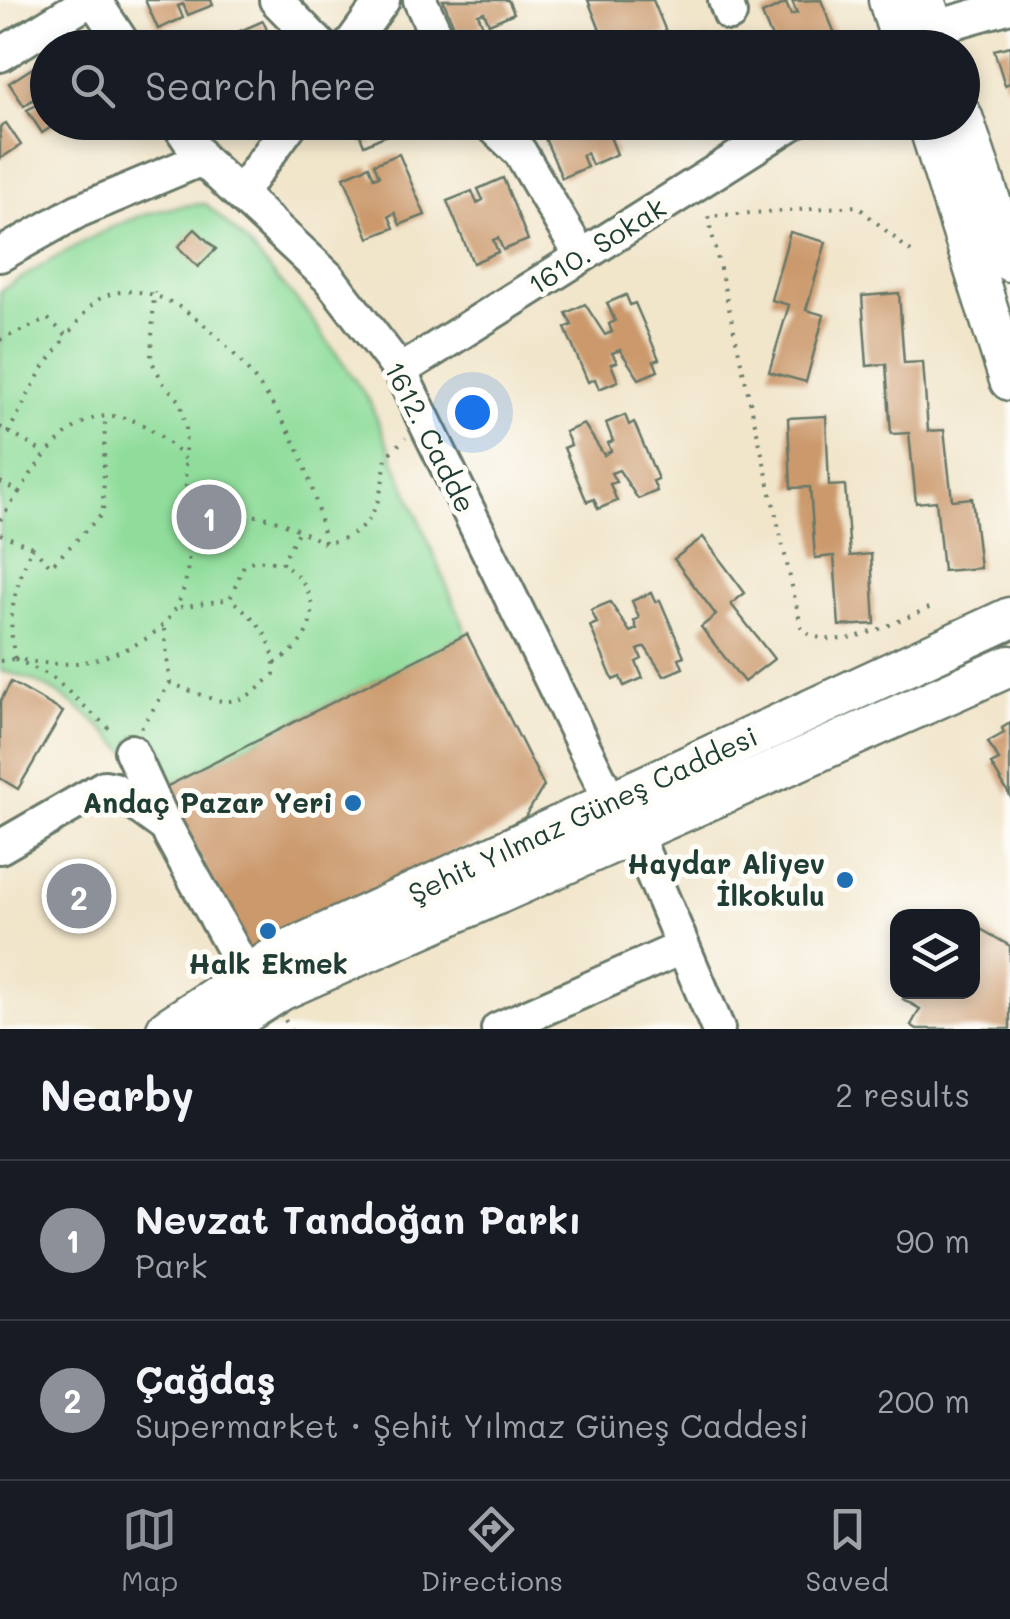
<!DOCTYPE html>
<meta charset="utf-8">
<style>
:root{--surface:#171b24;--page:#20242c;--text:#f1f3f6;--muted:#9ea1a6;--line:#363941;--accent:#8c9099}
body{margin:0;font-family:Mali,sans-serif;background:var(--page);color:var(--text)}
.controls{position:absolute;right:30px;bottom:30px;display:grid;overflow:hidden;border-radius:20px;box-shadow:0 5px 15px #0003}
.controls button{width:90px;height:90px;display:grid;place-items:center;padding:0;border:0;border-bottom:2px solid var(--line);background:var(--surface);color:var(--text);font:50px sans-serif}
.you{position:absolute;left:472px;top:412px;width:35px;height:35px;margin:-25px;border:8px solid #fff;border-radius:50%;background:#1a73e8;box-shadow:0 0 0 15px #1a73e833}
.badge{display:grid;place-items:center;width:65px;height:65px;border-radius:50%;background:var(--accent);color:#fff;font-size:32px;font-weight:700}
.pin{position:absolute;translate:-50% -50%;border:5px solid #fff;box-shadow:0 2px 10px #0006}
.list{margin:0;padding:0;list-style:none}
h2{display:flex;justify-content:space-between;align-items:center;height:130px;margin:0;padding:0 40px;font-size:42px}
h2 small{font-size:32px;font-weight:400;color:var(--muted)}
.list li{display:grid;grid-template-columns:65px 1fr auto;gap:30px;align-items:center;box-sizing:border-box;height:160px;padding:0 40px;border-top:2px solid var(--line)}
.list b{display:block;font-size:38px;white-space:nowrap}
.list p{margin:0;font-size:32px;white-space:nowrap;color:var(--muted)}
.list em{font-size:32px;font-style:normal;color:var(--muted)}
.icon{flex:none;width:55px;height:55px;fill:none;stroke:currentColor;stroke-width:2;stroke-linecap:round;stroke-linejoin:round}
.map{position:relative;flex:none;width:1010px;height:1029px;overflow:hidden}
.search{position:absolute;background:var(--surface);box-shadow:0 5px 15px #0003;left:30px;right:30px;top:30px;height:110px;display:flex;align-items:center;gap:25px;box-sizing:border-box;padding:0 35px;border-radius:55px;color:var(--muted);font-size:38px}
.sheet{height:450px;background:var(--surface)}
nav{display:flex;justify-content:space-around;align-items:center;box-sizing:border-box;height:140px;border-top:2px solid var(--line);background:var(--surface);font-size:28px;color:var(--muted)}
nav a{display:grid;justify-items:center;gap:5px}
nav .on{color:var(--accent)}
.map>svg:first-child{display:block}
.green{fill:#90dd9b;stroke:#588d68;stroke-width:2.5}
.building{fill:#cb996c}
.lines{fill:none;stroke-linecap:round;stroke-linejoin:round}
.minor-casing{stroke:#687868;stroke-width:38}
.major-casing{stroke:#687868;stroke-width:45}
.path{stroke:#687868;stroke-width:4;stroke-dasharray:2.5 8;stroke-linecap:butt}
.minor{stroke:#fff;stroke-width:32}
.major{stroke:#fff;stroke-width:40}
.poi-dot{fill:#1f6fb2;stroke:#fdfcf7;stroke-width:4}
.labels{text-anchor:middle;stroke-width:10;stroke-linejoin:round;paint-order:stroke}
.street-label{font-size:28px;fill:#1f3d34;stroke:#fdfcf7}
.poi-label{font-size:28px;font-weight:bold;fill:#1f3d34;stroke:#fdfcf7;text-anchor:end}
</style>
<div class="map">
<svg width="1010" height="1029" viewBox="0 0 1010 1029">
<rect width="100%" height="100%" fill="#fdfcf7"/>
<filter id="ink" filterUnits="userSpaceOnUse"><feTurbulence type="fractalNoise" baseFrequency=".01" numOctaves="2"/><feDisplacementMap in="SourceGraphic" scale="20" xChannelSelector="R" yChannelSelector="G"/><feConvolveMatrix kernelMatrix="1 2 1 2 8 2 1 2 1" color-interpolation-filters="sRGB"/></filter>
<filter id="wash" filterUnits="userSpaceOnUse"><feTurbulence type="fractalNoise" baseFrequency=".0048" numOctaves="4" result="noise"/><feDisplacementMap in="SourceGraphic" scale="40" xChannelSelector="R" yChannelSelector="G"/><feGaussianBlur stdDeviation="2.25" result="paint"/><feColorMatrix in="noise" values="0 0 0 0 0 0 0 0 0 0 0 0 0 0 0 0 0 1.4 0 .05"/><feComposite in="paint" operator="in"/></filter>
<g filter="url(#wash)">
<rect width="100%" height="100%" fill="#f1e5ca"/>
<!-- green -->
<path class="green" d="M 206,204 L 243,239 L 306,311 L 369,400 L 467,634 L 164,788 C 117,744 66,681 0,671 L 0,291 C 65,253 128,206 206,204 Z"/>
<g id="blocks">
<!-- building -->
<g class="building">
<path d="M 145,0 L 211,0 L 213,5 L 188,15 L 183,4 L 178,6 L 183,18 L 158,29 Z"/>
<path d="M 443,0 L 508,0 L 514,13 L 489,24 L 484,12 L 478,14 L 483,26 L 458,36 Z"/>
<path d="M 588,0 L 653,0 L 667,34 L 642,45 L 637,33 L 631,35 L 637,48 L 607,48 Z"/>
<path d="M 821,0 L 841,48 L 776,48 L 762,14 L 786,3 L 791,15 L 797,13 L 792,1 Z"/>
<path d="M 263,21 L 275,48 L 202,48 L 233,34 L 238,46 L 243,44 L 238,32 Z"/>
<path d="M 523,30 L 531,48 L 501,48 L 498,40 Z"/>
<path d="M 708,39 L 712,48 L 688,48 L 688,47 Z"/>
<path d="M 1010,46 L 1010,83 L 1005,85 L 994,50 Z"/>
<path d="M 48,58 L 48,122 L 59,122 L 42,133 L 27,110 L 38,104 L 35,98 L 24,106 L 9,83 Z"/>
<path d="M 355,122 L 384,122 L 389,134 L 364,145 Z"/>
<path d="M 391,122 L 417,122 L 417,123 L 395,132 Z"/>
<path d="M 538,122 L 604,122 L 617,154 L 592,165 L 587,153 L 582,155 L 587,167 L 562,178 Z"/>
<path d="M 6,123 L 21,145 L 0,159 L 0,127 Z"/>
<path d="M 399,154 L 425,215 L 400,225 L 395,213 L 389,216 L 394,228 L 369,238 L 344,177 L 369,166 L 374,178 L 379,176 L 374,164 Z"/>
<path d="M 503,178 L 528,240 L 503,250 L 498,238 L 493,240 L 498,252 L 473,263 L 447,201 L 472,191 L 477,203 L 483,200 L 478,189 Z"/>
<path d="M 195,229 L 216,249 L 198,267 L 178,247 Z"/>
<path d="M 790,232 L 826,242 L 806,310 L 824,315 L 806,382 L 769,372 L 789,305 L 771,300 Z"/>
<path d="M 899,293 L 904,363 L 923,362 L 928,431 L 944,430 L 952,500 L 972,498 L 980,568 L 943,571 L 936,501 L 916,503 L 909,433 L 891,434 L 886,364 L 867,366 L 862,296 Z"/>
<path d="M 626,295 L 630,305 L 635,303 L 659,359 L 654,361 L 658,371 L 639,379 L 620,350 L 612,353 L 617,362 L 611,364 L 618,381 L 599,389 L 595,379 L 588,382 L 565,328 L 572,325 L 566,313 L 585,304 L 605,335 L 612,332 L 609,324 L 615,321 L 607,303 Z"/>
<path d="M 625,415 L 629,425 L 634,422 L 658,479 L 653,481 L 657,491 L 638,499 L 619,470 L 611,473 L 616,482 L 610,484 L 617,501 L 598,509 L 594,499 L 587,502 L 564,448 L 571,445 L 565,432 L 584,424 L 604,455 L 611,451 L 608,443 L 613,441 L 606,423 Z"/>
<path d="M 826,416 L 829,486 L 845,485 L 850,556 L 871,554 L 875,624 L 839,626 L 834,556 L 815,558 L 810,487 L 791,488 L 788,418 Z"/>
<path d="M 703,537 L 745,593 L 731,604 L 774,659 L 744,682 L 701,627 L 716,615 L 674,559 Z"/>
<path d="M 651,593 L 655,602 L 660,600 L 684,656 L 679,658 L 683,668 L 664,676 L 645,647 L 638,650 L 642,659 L 636,662 L 643,678 L 624,686 L 620,677 L 613,680 L 590,626 L 597,623 L 591,610 L 610,602 L 630,632 L 637,629 L 634,621 L 639,618 L 632,601 Z"/>
<path d="M 467,634 L 544,786 L 525,817 L 250,957 L 164,788 Z"/>
<path d="M 11,682 L 63,712 L 18,789 L 0,778 L 0,702 Z"/>
<path d="M 1010,723 L 1010,796 L 991,764 L 999,760 L 988,742 L 1004,733 L 1002,728 Z"/>
<path d="M 972,924 L 1010,946 L 1010,1029 L 917,1029 L 911,1025 L 920,1009 L 903,999 L 907,992 L 972,992 Z"/>
</g>
</g>
</g>
<g filter="url(#ink)">
<use href="#blocks" fill-opacity="0" stroke="#687868" stroke-width="2.5"/>
<g class="lines">
<!-- minor casing -->
<g class="minor-casing">
<g id="minor">
<path d="M 94,0 L 126,48"/>
<path d="M 276,0 L 323,48"/>
<path d="M 420,0 L 442,48"/>
<path d="M 725,0 L 730,14"/>
<path d="M 933,28 L 1010,6"/>
<path d="M 348,48 L 383,0"/>
<path d="M 0,55 L 90,0"/>
<path d="M 177,122 L 202,159 L 329,278 L 400,371 L 611,802"/>
<path d="M 488,122 L 520,152 L 581,256"/>
<path d="M 241,192 L 292,122"/>
<path d="M 0,255 L 78,211 L 202,159"/>
<path d="M 400,371 L 794,122"/>
<path d="M 131,751 L 166,827 L 246,973"/>
<path d="M 635,833 L 718,1029"/>
<path d="M 0,847 L 104,787 L 114,789 L 162,824"/>
<path d="M 498,1029 L 683,947"/>
</g>
</g>
<!-- major casing -->
<g class="major-casing">
<g id="major">
<path d="M 889,0 L 904,48"/>
<path d="M 924,0 L 940,48"/>
<path d="M 962,117 L 1010,261"/>
<path d="M 928,122 L 1010,380"/>
<path d="M 167,1029 L 279,955 L 1010,618"/>
<path d="M 220,1029 L 281,990 L 1010,666"/>
</g>
</g>
<!-- path -->
<g class="path">
<path d="M 911,252 L 857,206 L 708,216 L 802,630 C 839,656 894,621 932,607"/>
<path d="M 0,340 L 48,319 L 67,336 C 77,324 89,303 103,297 C 178,264 265,384 294,441 C 310,473 318,509 325,543 C 375,536 381,500 386,456 L 406,438"/>
<path d="M 0,427 L 43,452"/>
<path d="M 8,433 L 41,371 L 67,336"/>
<path d="M 0,482 L 19,492 C 68,415 114,384 185,459 L 186,429 L 180,401 L 164,384 L 151,360 L 154,292"/>
<path d="M 0,520 L 19,492"/>
<path d="M 0,534 L 32,547 C 15,588 6,615 15,659"/>
<path d="M 186,538 C 246,503 264,512 324,543"/>
<path d="M 32,547 L 51,566 L 103,513 L 105,416"/>
<path d="M 180,607 L 230,599 L 244,565 L 255,560 L 282,563 L 299,530"/>
<path d="M 164,629 L 170,683"/>
<path d="M 15,659 L 51,676 L 114,733"/>
<path d="M 23,660 C 60,667 86,665 121,651 C 212,616 185,539 185,459"/>
<path d="M 0,661 L 13,659"/>
<path d="M 275,663 C 318,639 327,592 282,563"/>
<path d="M 141,728 L 170,683 C 218,700 232,717 274,674 C 276,639 257,619 230,599"/>
<path d="M 285,1020 L 291,1029"/>
</g>
<!-- minor -->
<use href="#minor" class="minor"/>
<!-- major -->
<use href="#major" class="major"/>
</g>
</g>
<!-- markers -->
<g class="poi-dot">
<circle cx="353" cy="803" r="10"/>
<circle cx="845" cy="880" r="10"/>
<circle cx="268" cy="931" r="10"/>
</g>
<g class="labels">
<!-- street labels -->
<g class="street-label">
<text transform="translate(597 246) rotate(-32)" y="10">1610. Sokak</text>
<text transform="translate(430 437) rotate(63)" y="10">1612. Cadde</text>
<text transform="translate(583 815) rotate(-25)" y="10">Şehit Yılmaz Güneş Caddesi</text>
</g>
<!-- poi labels -->
<g class="poi-label">
<text x="333" y="813">Andaç Pazar Yeri</text>
<text x="825" y="874">Haydar Aliyev<tspan x="825" dy="32">İlkokulu</tspan></text>
<text x="268" y="974" text-anchor="middle">Halk Ekmek</text>
</g>
</g>
</svg>
<div class="controls">
<button><svg class="icon" aria-label="layers" viewBox="0 0 24 24"><path d="M12 4l9 5-9 5-9-5zM3 14l9 5 9-5"/></svg></button>
</div>
<div class="you"></div>
<div class="pin badge" style="left:209px;top:517px">1</div>
<div class="pin badge" style="left:79px;top:896px">2</div>
<div class="search"><svg class="icon" aria-label="search" viewBox="0 0 24 24"><circle cx="10" cy="10" r="6"/><path d="M15 15l6 6"/></svg>Search here</div>
</div>
<section class="sheet">
<h2>Nearby<small>2 results</small></h2>
<ul class="list">
<li><span class="badge">1</span><div><b>Nevzat Tandoğan Parkı</b><p>Park</p></div><em>90 m</em></li>
<li><span class="badge">2</span><div><b>Çağdaş</b><p>Supermarket · Şehit Yılmaz Güneş Caddesi</p></div><em>200 m</em></li>
</ul>
</section>
<nav>
<a class="on"><svg class="icon" aria-label="map" viewBox="0 0 24 24"><path d="M3 6l6-2 6 2 6-2v14l-6 2-6-2-6 2zM9 4v14M15 6v14"/></svg>Map</a>
<a><svg class="icon" aria-label="directions" viewBox="0 0 24 24"><path d="M12 3l9 9-9 9-9-9zM9 14v-3h6M13 9l2 2-2 2"/></svg>Directions</a>
<a><svg class="icon" aria-label="saved" viewBox="0 0 24 24"><path d="M7 4h10v16l-5-4-5 4z"/></svg>Saved</a>
</nav>
